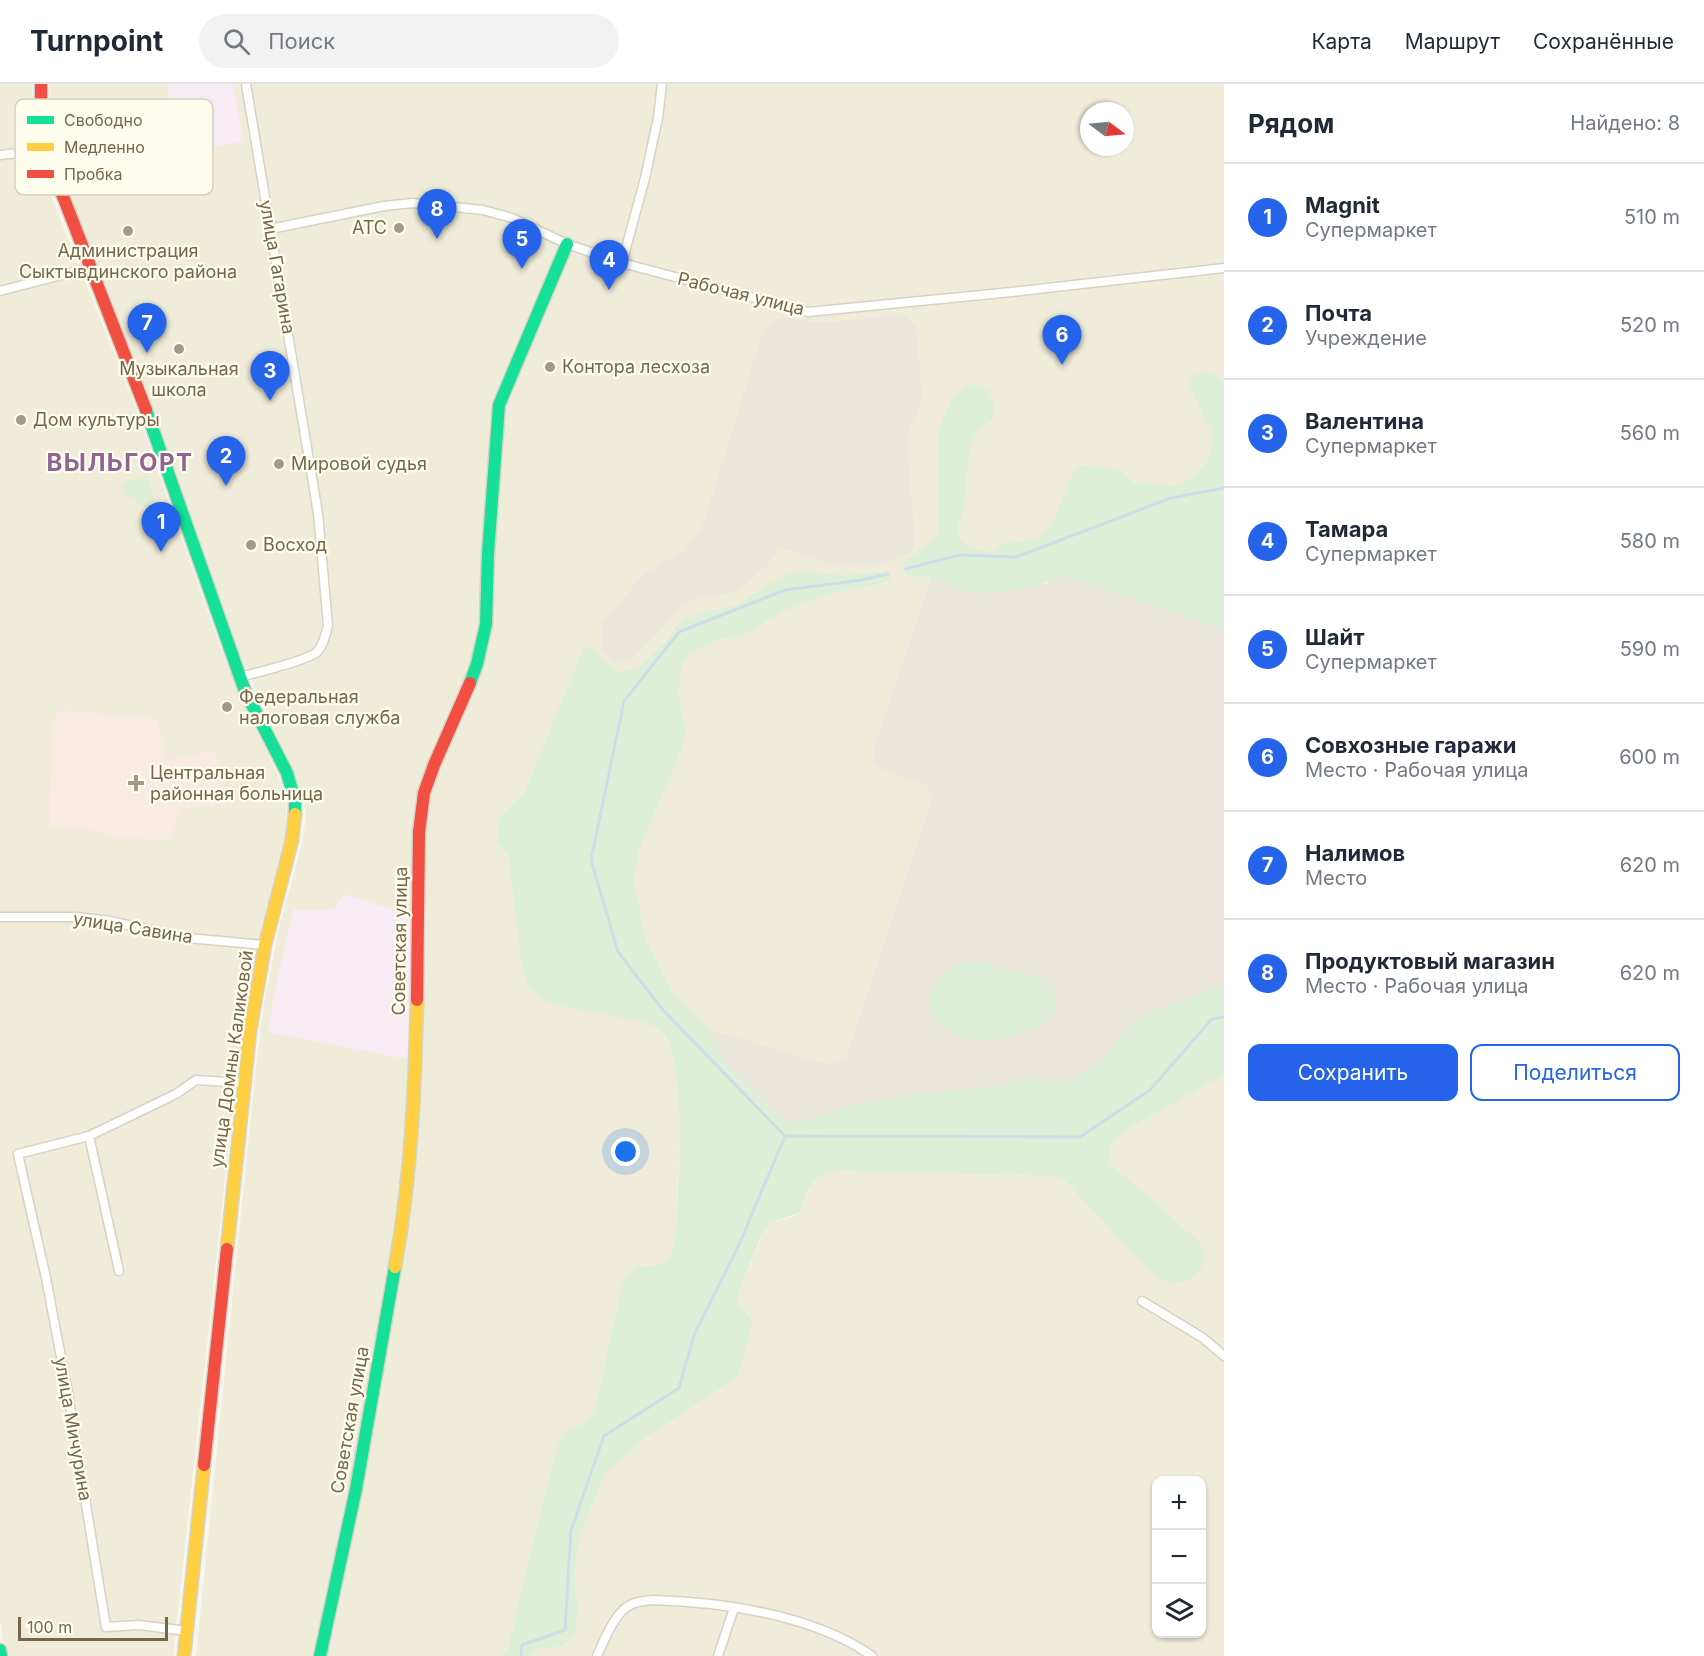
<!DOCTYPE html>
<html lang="ru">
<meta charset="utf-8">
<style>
:root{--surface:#fff;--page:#f2f2f3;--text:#1f2937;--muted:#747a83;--line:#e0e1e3;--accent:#2563eb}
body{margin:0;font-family:Inter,sans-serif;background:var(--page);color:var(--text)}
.controls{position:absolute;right:18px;bottom:18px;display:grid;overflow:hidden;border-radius:12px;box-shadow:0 2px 4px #0004}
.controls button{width:54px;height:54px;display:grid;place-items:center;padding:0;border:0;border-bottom:2px solid var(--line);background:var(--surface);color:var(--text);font:30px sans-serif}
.compass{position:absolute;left:1080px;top:18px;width:54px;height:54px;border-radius:50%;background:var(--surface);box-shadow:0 2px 4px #0004;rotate:106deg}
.scale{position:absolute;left:18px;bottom:15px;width:150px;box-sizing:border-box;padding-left:6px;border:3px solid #76674c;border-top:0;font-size:16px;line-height:21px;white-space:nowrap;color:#76674c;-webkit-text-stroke:4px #fffdee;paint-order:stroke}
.you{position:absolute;left:626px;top:1068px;width:21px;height:21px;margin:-15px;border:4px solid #fff;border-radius:50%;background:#1a73e8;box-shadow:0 0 0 9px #1a73e833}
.badge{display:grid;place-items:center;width:39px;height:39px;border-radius:50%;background:var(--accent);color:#fff;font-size:20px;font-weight:700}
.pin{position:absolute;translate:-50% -50px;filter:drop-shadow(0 2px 3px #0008)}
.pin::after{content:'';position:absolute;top:32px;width:21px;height:18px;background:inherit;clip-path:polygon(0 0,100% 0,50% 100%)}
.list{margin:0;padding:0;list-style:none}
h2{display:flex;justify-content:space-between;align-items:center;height:78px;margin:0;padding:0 24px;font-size:26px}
h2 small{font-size:20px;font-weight:400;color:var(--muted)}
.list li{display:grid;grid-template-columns:39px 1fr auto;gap:18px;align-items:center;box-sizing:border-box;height:108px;padding:0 24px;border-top:2px solid var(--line)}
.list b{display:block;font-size:22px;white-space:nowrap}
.list p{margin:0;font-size:20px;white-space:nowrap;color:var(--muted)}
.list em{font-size:20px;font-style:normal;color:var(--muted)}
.actions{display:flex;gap:12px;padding:18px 24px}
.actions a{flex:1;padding:14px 0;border:2px solid var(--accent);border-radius:12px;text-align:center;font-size:21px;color:var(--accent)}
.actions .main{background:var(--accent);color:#fff}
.icon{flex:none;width:33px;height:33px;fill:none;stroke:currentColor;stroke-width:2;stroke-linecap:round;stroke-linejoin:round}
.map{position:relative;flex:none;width:1224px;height:1572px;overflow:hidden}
header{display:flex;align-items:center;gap:36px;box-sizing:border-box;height:84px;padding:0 30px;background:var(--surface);border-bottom:2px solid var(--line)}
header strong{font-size:28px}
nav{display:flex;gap:33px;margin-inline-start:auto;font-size:21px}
.search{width:420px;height:54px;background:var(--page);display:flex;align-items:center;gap:15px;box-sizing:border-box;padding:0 21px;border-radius:33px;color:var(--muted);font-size:22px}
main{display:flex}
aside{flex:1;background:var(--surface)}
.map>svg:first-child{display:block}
.residential{fill:#f0ecda;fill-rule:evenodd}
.industrial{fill:#ebe7dd}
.education{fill:#f7ecf3}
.medical{fill:#f9eae3}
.green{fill:#deefd7}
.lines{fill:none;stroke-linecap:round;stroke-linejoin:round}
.stream{stroke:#cedee8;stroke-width:3}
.street-casing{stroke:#d5d2c7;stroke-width:11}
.fast-casing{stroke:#d6d2c7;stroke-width:15}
.slow-casing{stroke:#d6d2c7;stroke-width:15}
.jam-casing{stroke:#d6d2c7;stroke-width:15}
.street{stroke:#fefefc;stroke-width:8}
.fast{stroke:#16e098;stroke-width:12}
.slow{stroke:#ffcf43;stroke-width:12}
.jam{stroke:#f24e42;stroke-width:12}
.poi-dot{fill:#a39984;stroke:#fffdee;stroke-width:2}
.labels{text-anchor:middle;stroke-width:4.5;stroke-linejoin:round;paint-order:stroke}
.poi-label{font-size:18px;fill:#76674c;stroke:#fffdee;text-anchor:start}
.street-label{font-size:18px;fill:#76674c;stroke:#fffdee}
.district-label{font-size:24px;font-weight:bold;letter-spacing:1.5px;fill:#906492;stroke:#fffdee}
.key{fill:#fffdee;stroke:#d6d0bd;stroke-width:1.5}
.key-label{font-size:16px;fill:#76674c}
</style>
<header>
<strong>Turnpoint</strong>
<div class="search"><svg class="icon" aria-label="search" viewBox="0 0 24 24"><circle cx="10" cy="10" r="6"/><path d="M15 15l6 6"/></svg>Поиск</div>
<nav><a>Карта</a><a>Маршрут</a><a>Сохранённые</a></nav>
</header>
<main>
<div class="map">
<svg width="1224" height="1572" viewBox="0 0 1224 1572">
<rect width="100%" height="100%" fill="#f7f6ec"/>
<!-- residential -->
<g class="residential">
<path d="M 0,0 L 32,0 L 31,51 L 38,79 L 137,327 L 221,566 L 279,694 L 286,717 L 287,747 L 279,789 L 249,907 L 237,985 L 173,1572 L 6,1572 L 0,1535 Z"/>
<path d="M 50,0 L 1224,0 L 1224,298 L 1216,290 L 1189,301 L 1213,354 L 1209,373 L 1197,389 L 1181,401 L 1134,399 L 1125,389 L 1073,388 L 1050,444 L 1037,454 L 1020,458 L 1002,459 L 998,465 L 991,468 L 967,462 L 959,454 L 958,442 L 964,428 L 970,362 L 980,344 L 951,316 L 937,347 L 937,451 L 904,480 L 912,494 L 931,494 L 876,656 L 873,668 L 910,695 L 927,702 L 932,714 L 847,971 L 834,979 L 821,978 L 708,945 L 672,907 L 646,855 L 634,797 L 640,764 L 682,665 L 687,645 L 682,630 L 679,611 L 682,582 L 689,570 L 721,555 L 739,553 L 794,522 L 834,509 L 884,487 L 844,491 L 806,488 L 768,500 L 738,521 L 702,528 L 684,536 L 675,543 L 668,553 L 637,585 L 617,587 L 606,578 L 595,564 L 583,564 L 525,707 L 507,725 L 497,757 L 508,771 L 524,894 L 653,941 L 663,950 L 672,969 L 677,993 L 680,1025 L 676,1151 L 673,1166 L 667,1178 L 659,1181 L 644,1181 L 621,1203 L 595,1325 L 591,1335 L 581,1341 L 567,1346 L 561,1351 L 542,1420 L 514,1539 L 507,1566 L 502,1572 L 196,1572 L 255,992 L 264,920 L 279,844 L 301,764 L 306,736 L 304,713 L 238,565 L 159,340 L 59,81 L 51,53 L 49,24 ZM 1089,27 L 1125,27 L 1125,63 L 1089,63 ZM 895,231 L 907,232 L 918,329 L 909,345 L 908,368 L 915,451 L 913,469 L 881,479 L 835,482 L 790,467 L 780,466 L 769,480 L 737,508 L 716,511 L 692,517 L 679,524 L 656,552 L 631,575 L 603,537 L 644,489 L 685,467 L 703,440 L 758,262 L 763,249 L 788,233 L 806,237 L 830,238 Z"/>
<path d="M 1224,991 L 1224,1572 L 530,1572 L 538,1565 L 559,1563 L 568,1558 L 578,1528 L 574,1488 L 581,1448 L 606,1389 L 645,1354 L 749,1231 L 739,1221 L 737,1214 L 762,1152 L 767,1142 L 774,1137 L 792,1133 L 800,1128 L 811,1101 L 820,1090 L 833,1087 L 1052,1092 L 1063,1095 L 1155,1193 L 1201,1162 L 1191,1150 L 1111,1080 L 1109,1067 L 1115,1056 L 1126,1046 ZM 1156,1396 L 1202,1396 L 1202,1550 L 1156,1550 Z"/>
</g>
<!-- industrial -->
<g class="industrial">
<path d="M 895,231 L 907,232 L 916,243 L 922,310 L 918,329 L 909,345 L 908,368 L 915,451 L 913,469 L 881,479 L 835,482 L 790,467 L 780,466 L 769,480 L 737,508 L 716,511 L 692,517 L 679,524 L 656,552 L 631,575 L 615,579 L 601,565 L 601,550 L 603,537 L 644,489 L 685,467 L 703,440 L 758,262 L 763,249 L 770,239 L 775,236 L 788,233 L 806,237 L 830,238 Z"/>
<path d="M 1066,492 L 1224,546 L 1224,900 L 1133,936 L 1098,981 L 1071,996 L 1032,994 L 992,1003 L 926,1009 L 848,1022 L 797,1040 L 780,1034 L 727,980 L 718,962 L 708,945 L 821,978 L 834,979 L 847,971 L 932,714 L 927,702 L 882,685 L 874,678 L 873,668 L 876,656 L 931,494 L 966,507 L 1045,500 Z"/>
</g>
<!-- education -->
<g class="education">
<path d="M 167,0 L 233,0 L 242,52 L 240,58 L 208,64 L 205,68 L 206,83 L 204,89 L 129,107 L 122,102 L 106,40 L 109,35 L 166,23 L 169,19 Z"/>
<path d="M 344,810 L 413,832 L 407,975 L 268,948 L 276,900 L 294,825 L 323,827 L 335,824 Z"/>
</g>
<!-- medical -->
<path class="medical" d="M 61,626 L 157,635 L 166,678 L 215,666 L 226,720 L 184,724 L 180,726 L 171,754 L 166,755 L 111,754 L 101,747 L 54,744 L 50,740 L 49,733 L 53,639 L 56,630 Z"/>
<!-- green -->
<g class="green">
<path d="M 1201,288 L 1216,290 L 1224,298 L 1224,546 L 1066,492 C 1040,502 993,514 966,507 C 954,504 943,497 931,494 C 918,492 917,497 904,489 L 904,479 L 937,451 L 937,347 L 951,316 L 964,303 L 976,300 L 990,308 L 994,323 L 992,336 L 980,344 L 970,362 L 964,428 L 958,442 L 959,454 L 967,462 L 991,468 L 998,465 L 1001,459 L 1020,458 L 1037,454 L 1050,444 L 1073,388 L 1080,382 L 1103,383 L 1125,389 L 1134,399 L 1181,401 L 1197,389 L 1209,373 L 1213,354 L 1189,301 L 1192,293 Z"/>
<path d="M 147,392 L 159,430 L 159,431 L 138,420 L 134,414 L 127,413 L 122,400 Z"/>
<path d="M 888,487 L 891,491 L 890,495 L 882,499 L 834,509 L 794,522 L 739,553 L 721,555 L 689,570 L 682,582 L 679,611 L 682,630 L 687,645 L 682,665 L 640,764 L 634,797 L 646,855 L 672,907 L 708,945 L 718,962 L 727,980 L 780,1034 L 797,1040 L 848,1022 L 926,1009 L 992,1003 L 1032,994 L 1071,996 L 1098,981 L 1133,936 L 1224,900 L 1224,991 L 1126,1046 C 1113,1057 1107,1062 1111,1080 L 1191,1150 C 1194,1153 1198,1157 1201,1161 C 1211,1181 1193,1200 1173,1199 C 1167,1199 1160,1195 1155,1193 L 1063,1095 L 1052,1092 L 833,1087 C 809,1093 808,1108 800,1128 C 791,1133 777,1134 769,1140 C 760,1149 743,1200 737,1214 C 739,1224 748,1228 752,1237 L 738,1292 L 645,1354 L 606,1389 L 581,1448 L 574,1488 L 578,1528 L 574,1550 L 568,1558 L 559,1563 L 538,1565 L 530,1572 L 502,1572 L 507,1566 L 514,1539 L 542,1420 L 561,1351 C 575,1337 586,1347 595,1325 L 621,1203 C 638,1173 642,1187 667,1178 L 673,1166 L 676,1151 C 677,1107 689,981 662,949 C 657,943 650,940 643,937 C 616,932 557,926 537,912 C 527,904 524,895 522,883 L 508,771 L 497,757 L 499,737 L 507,725 L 525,707 L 583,564 L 595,564 L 606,578 L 617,587 L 637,585 L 668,554 L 675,543 L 684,536 L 702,528 L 738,521 L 768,500 L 792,489 L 806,488 L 844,491 Z"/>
<path d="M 977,878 L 1038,893 L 1050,903 L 1056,914 L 1056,926 L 1041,941 L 1008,954 L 974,956 L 954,951 L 937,939 L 928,922 L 935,898 L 955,882 Z"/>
</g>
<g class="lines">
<!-- stream -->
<g class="stream">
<path d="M 906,485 L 959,471 L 1016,473 L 1171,414 L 1224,404"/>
<path d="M 785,1052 L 663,926 L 618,868 L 591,776 L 624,617 L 679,548 L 785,506 L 862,496 L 888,490"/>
<path d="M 521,1572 L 522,1561 L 565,1546 L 571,1447 L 604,1352 L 679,1304 L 694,1251 L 738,1163 L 785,1052 L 1080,1053 L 1150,1006 L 1212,935 L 1224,933"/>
</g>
<!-- street casing -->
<g class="street-casing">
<g id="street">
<path d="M 0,71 L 45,66"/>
<path d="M 270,145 L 384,122 L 413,119 L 483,126 L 512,134 L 567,160 L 622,179 L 808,228 L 1012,208 L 1224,184"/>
<path d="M 622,179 L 645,94 L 658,34 L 662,0"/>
<path d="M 0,207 L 89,184"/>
<path d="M 240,593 C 255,589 307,577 317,568 C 324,560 325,552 328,542 L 318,429 L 246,0"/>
<path d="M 0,833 L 77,833 L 110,837 L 188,854 L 265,861"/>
<path d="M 89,1052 L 119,1187"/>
<path d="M 1142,1217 L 1203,1254 L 1224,1272"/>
<path d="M 187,1547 L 139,1541 L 106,1543 L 68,1310 L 46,1194 L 18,1070 L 89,1052 L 176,1010 L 196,996 L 244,999"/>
<path d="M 597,1572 C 604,1557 615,1528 630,1521 C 637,1517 645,1517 653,1516 C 723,1518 814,1531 872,1572"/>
<path d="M 718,1572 L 734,1524"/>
</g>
</g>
<!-- fast casing -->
<g class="fast-casing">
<g id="fast">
<path d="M 146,326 L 245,607 L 287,689 L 295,717 L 295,730"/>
<path d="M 470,599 L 477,580 L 486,540 L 488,469 L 499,321 L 567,160"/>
<path d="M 0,1566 L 1,1572"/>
<path d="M 320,1572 L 356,1405 L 395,1183"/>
</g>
</g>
<!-- slow casing -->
<g class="slow-casing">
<g id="slow">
<path d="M 227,1165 L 250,947 L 265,861 L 292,756 L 295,730"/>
<path d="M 395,1183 C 411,1095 415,1005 417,916"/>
<path d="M 184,1572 L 204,1381"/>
</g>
</g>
<!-- jam casing -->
<g class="jam-casing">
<g id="jam">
<path d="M 41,0 L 41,50 L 45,66 L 146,326"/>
<path d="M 417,916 L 419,748 L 424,709 L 434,681 L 470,599"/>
<path d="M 204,1381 L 227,1165"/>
</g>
</g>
<!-- street -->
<use href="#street" class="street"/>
<!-- fast -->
<use href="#fast" class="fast"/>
<!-- slow -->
<use href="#slow" class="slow"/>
<!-- jam -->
<use href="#jam" class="jam"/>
</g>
<!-- markers -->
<g class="poi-dot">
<circle cx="399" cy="144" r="6"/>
<circle cx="128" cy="147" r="6"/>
<circle cx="179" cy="265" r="6"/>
<circle cx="550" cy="283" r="6"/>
<circle cx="21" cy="336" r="6"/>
<circle cx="279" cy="380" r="6"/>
<circle cx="251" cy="461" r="6"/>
<circle cx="227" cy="623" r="6"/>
<path d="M133 690h6v6h6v6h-6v6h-6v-6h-6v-6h6z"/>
</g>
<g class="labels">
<!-- poi labels -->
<g class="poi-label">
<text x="387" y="150" text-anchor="end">АТС</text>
<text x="128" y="173" text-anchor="middle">Администрация<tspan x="128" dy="21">Сыктывдинского района</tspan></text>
<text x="562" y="289">Контора лесхоза</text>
<text x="179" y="291" text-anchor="middle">Музыкальная<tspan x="179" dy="21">школа</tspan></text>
<text x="33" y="342">Дом культуры</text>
<text x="291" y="386">Мировой судья</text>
<text x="263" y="467">Восход</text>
<text x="239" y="619">Федеральная<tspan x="239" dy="21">налоговая служба</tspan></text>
<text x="150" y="695">Центральная<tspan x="150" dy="21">районная больница</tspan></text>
</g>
<!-- street labels -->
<g class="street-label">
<text transform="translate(277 183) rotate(80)" y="6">улица Гагарина</text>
<text transform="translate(741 210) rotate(14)" y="6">Рабочая улица</text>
<text transform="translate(133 844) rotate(9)" y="6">улица Савина</text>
<text transform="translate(400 857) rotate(-89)" y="6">Советская улица</text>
<text transform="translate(232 975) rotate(-82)" y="6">улица Домны Каликовой</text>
<text transform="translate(350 1336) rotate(-80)" y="6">Советская улица</text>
<text transform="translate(73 1345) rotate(80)" y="6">улица Мичурина</text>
</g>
<!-- district labels -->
<g class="district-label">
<text x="120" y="387">ВЫЛЬГОРТ</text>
</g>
</g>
<!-- legend -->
<rect x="15" y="15" width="198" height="96" rx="9" class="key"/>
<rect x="27" y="32" width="27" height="8" fill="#16e098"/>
<rect x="27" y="59" width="27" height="8" fill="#ffcf43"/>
<rect x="27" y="86" width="27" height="8" fill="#f24e42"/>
<g class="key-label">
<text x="64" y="42">Свободно</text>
<text x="64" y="69">Медленно</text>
<text x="64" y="96">Пробка</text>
</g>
</svg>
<div class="controls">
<button>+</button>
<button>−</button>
<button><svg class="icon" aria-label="layers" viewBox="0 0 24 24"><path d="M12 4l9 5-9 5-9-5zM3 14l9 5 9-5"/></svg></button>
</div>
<svg class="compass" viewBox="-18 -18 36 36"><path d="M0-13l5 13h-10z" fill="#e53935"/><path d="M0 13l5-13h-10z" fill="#747a83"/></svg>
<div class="scale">100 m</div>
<div class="you"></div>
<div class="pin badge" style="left:161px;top:468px">1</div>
<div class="pin badge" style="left:226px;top:402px">2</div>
<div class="pin badge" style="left:270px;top:317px">3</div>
<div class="pin badge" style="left:609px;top:206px">4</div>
<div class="pin badge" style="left:522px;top:185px">5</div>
<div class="pin badge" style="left:1062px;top:281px">6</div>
<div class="pin badge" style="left:147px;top:269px">7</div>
<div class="pin badge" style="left:437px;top:155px">8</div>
</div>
<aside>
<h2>Рядом<small>Найдено: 8</small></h2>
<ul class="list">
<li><span class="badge">1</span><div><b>Magnit</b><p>Супермаркет</p></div><em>510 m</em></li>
<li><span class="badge">2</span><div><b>Почта</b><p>Учреждение</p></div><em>520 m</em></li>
<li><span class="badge">3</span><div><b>Валентина</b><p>Супермаркет</p></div><em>560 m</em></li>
<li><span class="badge">4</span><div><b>Тамара</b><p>Супермаркет</p></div><em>580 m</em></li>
<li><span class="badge">5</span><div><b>Шайт</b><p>Супермаркет</p></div><em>590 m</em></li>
<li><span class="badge">6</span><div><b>Совхозные гаражи</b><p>Место · Рабочая улица</p></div><em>600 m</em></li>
<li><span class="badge">7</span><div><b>Налимов</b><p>Место</p></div><em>620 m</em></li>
<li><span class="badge">8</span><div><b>Продуктовый магазин</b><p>Место · Рабочая улица</p></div><em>620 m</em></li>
</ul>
<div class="actions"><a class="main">Сохранить</a><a>Поделиться</a></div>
</aside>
</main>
